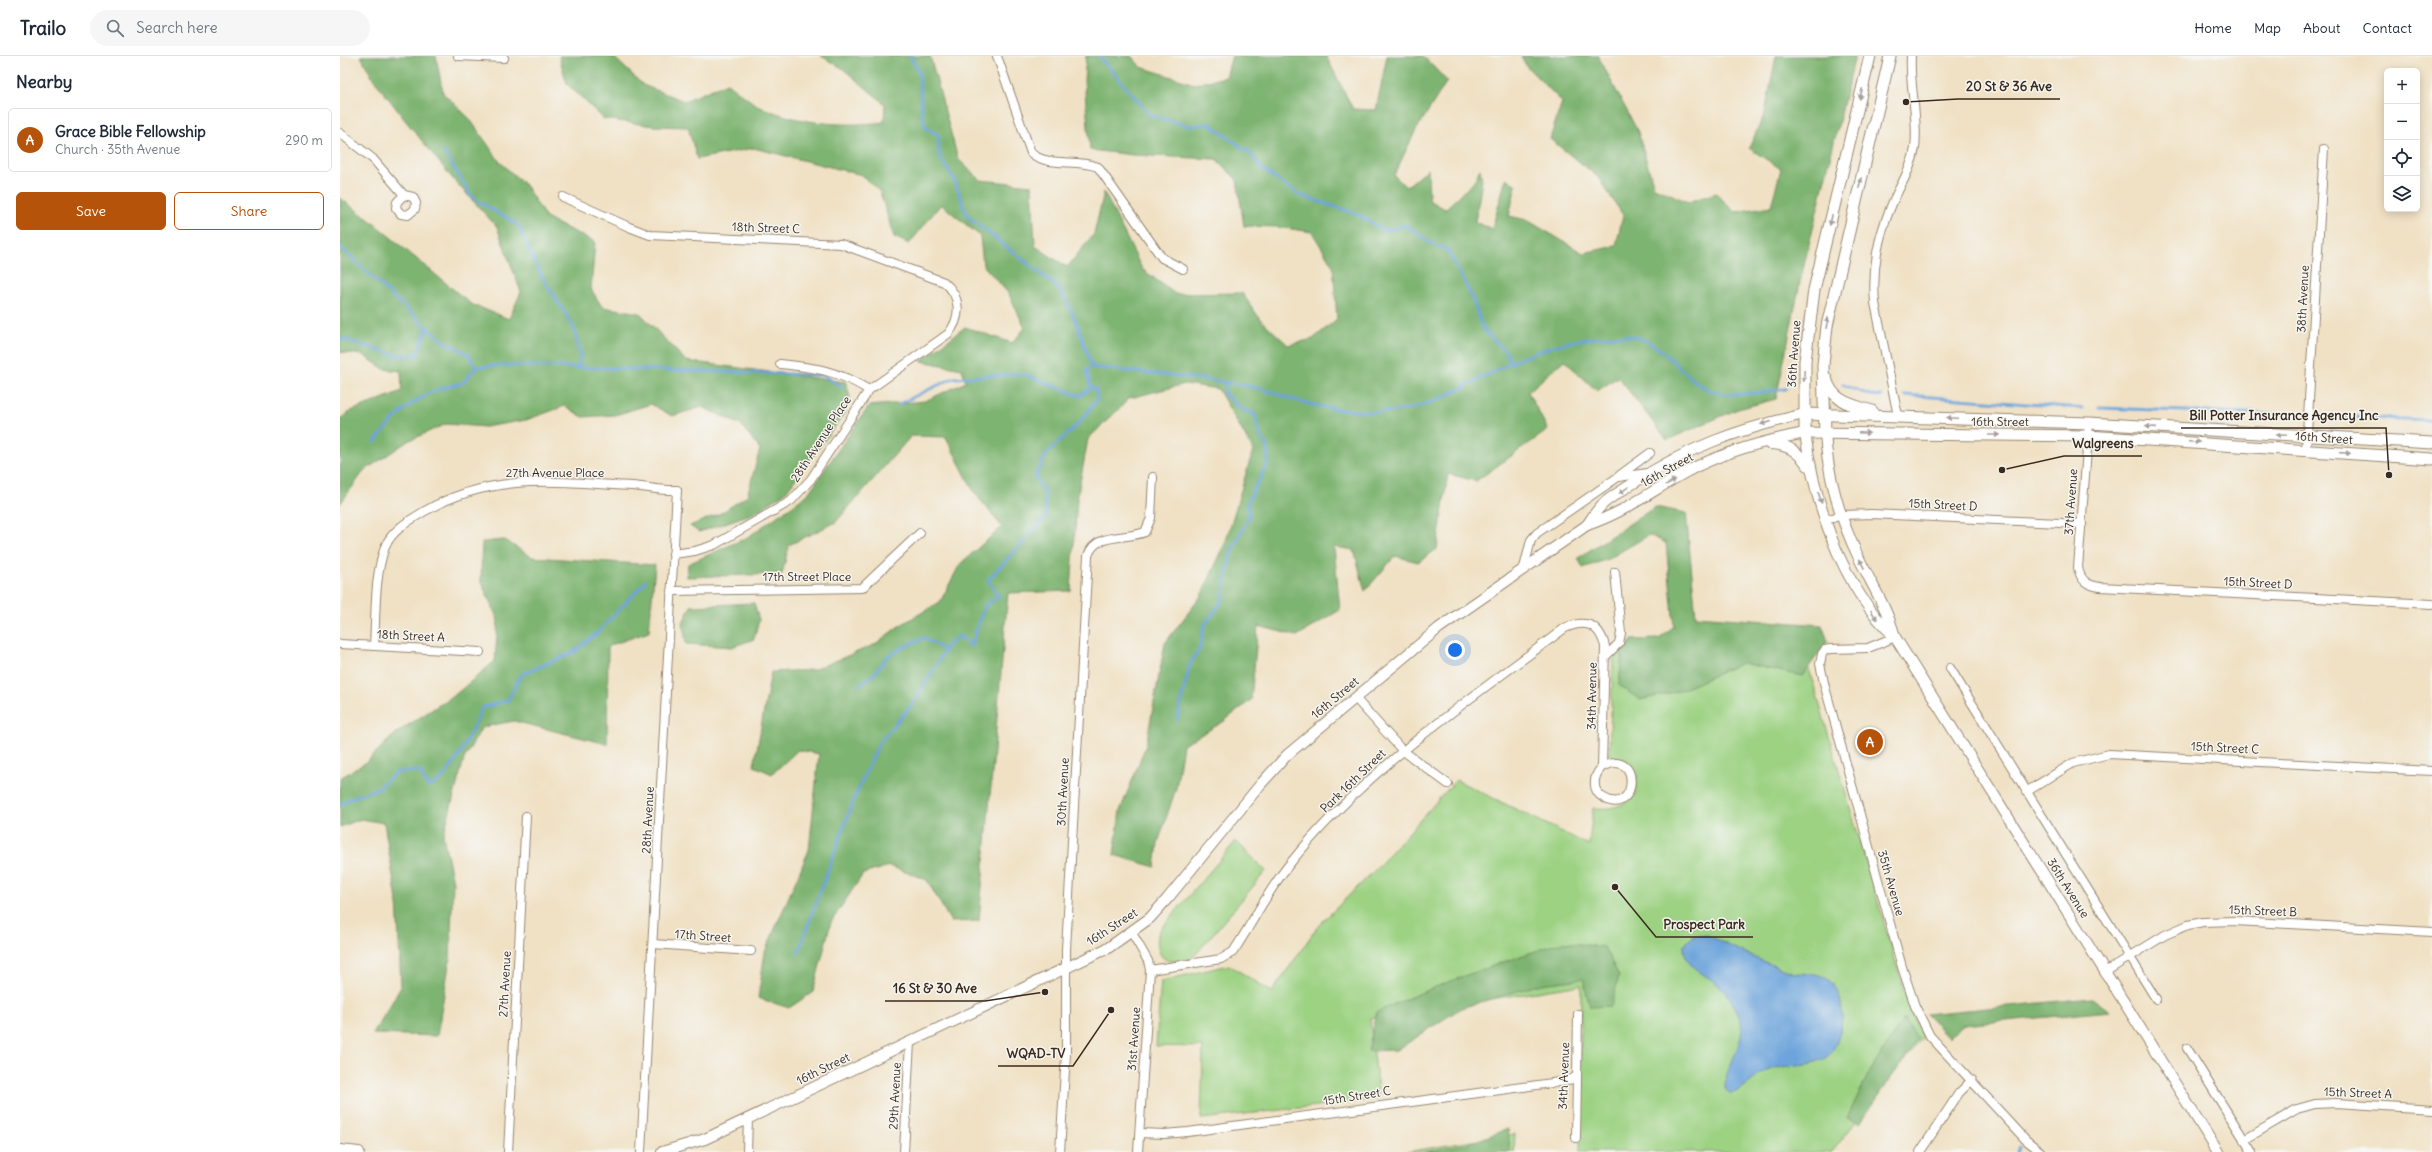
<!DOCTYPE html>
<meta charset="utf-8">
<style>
:root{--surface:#fff;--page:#f6f6f7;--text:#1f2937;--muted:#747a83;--line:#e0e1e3;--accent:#b45309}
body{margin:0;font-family:Delius,sans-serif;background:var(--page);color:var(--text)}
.controls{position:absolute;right:12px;top:12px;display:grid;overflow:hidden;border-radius:6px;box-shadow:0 2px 10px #0003}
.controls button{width:36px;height:36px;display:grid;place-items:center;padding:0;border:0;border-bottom:1px solid var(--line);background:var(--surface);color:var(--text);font:20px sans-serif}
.you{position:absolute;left:1115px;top:594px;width:14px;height:14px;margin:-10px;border:3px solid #fff;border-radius:50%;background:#1a73e8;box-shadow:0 0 0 6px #1a73e833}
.badge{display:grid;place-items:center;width:26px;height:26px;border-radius:50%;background:var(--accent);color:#fff;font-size:13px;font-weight:700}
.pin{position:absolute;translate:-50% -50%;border:2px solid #fff;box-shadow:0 1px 4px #0006}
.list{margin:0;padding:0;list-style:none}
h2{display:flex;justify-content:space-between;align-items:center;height:52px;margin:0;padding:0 16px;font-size:17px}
h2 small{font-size:13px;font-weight:400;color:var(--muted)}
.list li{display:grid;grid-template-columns:26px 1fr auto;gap:12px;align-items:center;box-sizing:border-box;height:64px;margin:0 8px 8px;padding:0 8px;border:1px solid var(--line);border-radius:6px}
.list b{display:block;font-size:15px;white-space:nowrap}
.list p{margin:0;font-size:13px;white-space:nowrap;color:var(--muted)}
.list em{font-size:13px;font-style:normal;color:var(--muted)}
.actions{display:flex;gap:8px;padding:12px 16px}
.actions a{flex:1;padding:9px 0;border:1px solid var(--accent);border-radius:6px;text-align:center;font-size:14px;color:var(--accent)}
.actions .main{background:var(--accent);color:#fff}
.icon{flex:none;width:22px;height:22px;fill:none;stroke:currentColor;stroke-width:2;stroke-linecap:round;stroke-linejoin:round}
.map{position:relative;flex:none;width:2092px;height:1096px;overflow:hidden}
header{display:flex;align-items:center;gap:24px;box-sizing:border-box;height:56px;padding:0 20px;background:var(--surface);border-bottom:1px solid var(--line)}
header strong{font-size:19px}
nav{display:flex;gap:22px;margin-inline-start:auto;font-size:14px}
.search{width:280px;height:36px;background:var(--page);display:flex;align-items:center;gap:10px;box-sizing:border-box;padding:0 14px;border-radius:22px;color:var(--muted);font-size:15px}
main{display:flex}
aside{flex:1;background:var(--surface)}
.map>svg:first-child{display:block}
.green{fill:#9dd283;stroke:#6c7e50}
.forest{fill:#7eb471;stroke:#5c6f48}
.water{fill:#6da4db;stroke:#54677c}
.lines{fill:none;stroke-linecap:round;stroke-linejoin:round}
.stream{stroke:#6da4db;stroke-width:3}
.minor-casing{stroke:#968671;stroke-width:10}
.tertiary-casing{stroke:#968671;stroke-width:12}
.secondary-casing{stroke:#968671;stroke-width:13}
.minor{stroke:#fff;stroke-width:8}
.tertiary{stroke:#fff;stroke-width:10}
.secondary{stroke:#fff;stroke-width:11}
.oneway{fill:#a79f9a}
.labels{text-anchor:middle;stroke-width:3;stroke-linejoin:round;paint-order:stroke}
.street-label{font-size:12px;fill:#3b2a1e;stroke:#f6f6f2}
.leader{fill:none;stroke:#3b2a1e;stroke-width:1.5}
.callout-dot{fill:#3b2a1e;stroke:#f6f6f2;stroke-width:1.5}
.callout-label{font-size:13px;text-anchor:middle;font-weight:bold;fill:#3b2a1e;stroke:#f6f6f2;stroke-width:3;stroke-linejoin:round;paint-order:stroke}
</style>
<header>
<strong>Trailo</strong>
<div class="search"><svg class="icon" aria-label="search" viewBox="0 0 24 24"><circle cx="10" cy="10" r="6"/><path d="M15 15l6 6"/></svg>Search here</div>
<nav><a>Home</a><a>Map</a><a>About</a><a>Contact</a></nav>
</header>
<main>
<aside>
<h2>Nearby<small></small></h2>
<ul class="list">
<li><span class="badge">A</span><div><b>Grace Bible Fellowship</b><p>Church · 35th Avenue</p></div><em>290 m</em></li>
</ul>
<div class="actions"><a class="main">Save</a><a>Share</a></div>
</aside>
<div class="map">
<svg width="2092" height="1096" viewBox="0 0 2092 1096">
<rect width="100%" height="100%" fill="#f6f6f2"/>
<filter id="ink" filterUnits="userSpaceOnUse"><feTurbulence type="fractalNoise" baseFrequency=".025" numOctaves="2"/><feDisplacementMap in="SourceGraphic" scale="8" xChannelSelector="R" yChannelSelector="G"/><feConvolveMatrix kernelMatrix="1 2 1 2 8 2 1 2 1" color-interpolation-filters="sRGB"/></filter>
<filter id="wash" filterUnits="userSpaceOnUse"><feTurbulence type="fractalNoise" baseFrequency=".012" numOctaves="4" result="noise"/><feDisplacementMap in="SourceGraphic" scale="16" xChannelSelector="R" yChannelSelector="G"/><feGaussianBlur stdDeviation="0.9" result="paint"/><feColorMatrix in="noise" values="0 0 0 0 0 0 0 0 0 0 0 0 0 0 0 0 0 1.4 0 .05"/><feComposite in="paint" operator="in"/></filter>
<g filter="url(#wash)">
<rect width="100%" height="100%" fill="#f0e1c4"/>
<!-- green -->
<g class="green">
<path d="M 1459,579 L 1570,954 L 1583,981 L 1492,1096 L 1240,1096 L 1241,929 L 1030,962 L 1039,1043 L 861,1063 L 863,991 L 816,990 L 821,925 L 889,909 L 932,936 L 978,870 L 1036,813 L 1116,724 L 1249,789 L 1253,752 C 1273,753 1279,752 1295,739 L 1297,719 L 1285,705 L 1269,701 L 1273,605 L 1281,589 L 1324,590 Z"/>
<path d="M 896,785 L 926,815 L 851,904 C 845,904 835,906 829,905 C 816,901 816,884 819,875 Z"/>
<path d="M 1175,1078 L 1174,1096 L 1066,1096 Z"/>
</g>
<!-- forest -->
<g class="forest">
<path d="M 21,0 L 96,0 L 103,37 L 129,62 L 160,106 L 185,129 L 206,162 L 255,186 L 251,233 L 262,251 L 300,257 L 346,305 L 506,326 L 510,341 L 505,357 L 445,437 L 414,457 L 359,476 L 350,470 L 381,457 L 407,440 L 420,393 L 401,369 L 362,351 L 332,360 L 311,348 L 275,359 L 243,361 L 225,350 L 186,364 L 145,371 L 106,368 L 68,385 L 24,415 L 0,448 L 0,364 L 11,355 L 62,335 L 61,315 L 44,313 L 23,299 L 0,296 L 0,142 L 31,165 L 131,248 L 169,263 L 181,236 L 157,171 L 113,123 L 65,64 L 32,21 Z"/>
<path d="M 219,0 L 270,0 L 276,3 L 303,29 L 344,45 L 387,27 C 398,35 410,46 423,52 C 461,68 504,71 544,66 L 545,48 L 502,12 L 481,0 L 590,0 L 618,103 L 640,124 L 692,129 L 695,190 L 727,211 L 754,178 L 764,136 L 802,213 L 835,238 L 902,237 L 920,263 L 948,289 L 973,283 L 997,263 L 993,210 L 972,176 L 938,171 L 904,170 L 897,124 L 876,103 L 793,99 L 750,94 L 744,24 L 746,0 L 791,0 L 801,11 L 854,28 L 886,21 L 892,0 L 986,0 L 1013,53 L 1036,54 L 1047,0 L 1083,0 L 1107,25 L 1075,76 L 1054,119 L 1066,131 L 1088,113 L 1089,144 L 1105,153 L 1133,127 L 1140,113 L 1142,125 L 1135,166 L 1152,173 L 1166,122 L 1176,129 L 1169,160 L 1187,164 L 1243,197 L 1276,190 L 1283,159 L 1257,120 L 1210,83 L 1222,46 L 1187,11 L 1181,0 L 1258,0 L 1298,76 L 1314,131 L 1348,146 L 1376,137 L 1395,156 L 1431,150 L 1441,113 L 1409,92 L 1425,57 L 1436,0 L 1515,0 L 1462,217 L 1436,343 L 1398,353 L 1327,384 L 1278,321 L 1257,335 L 1224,304 L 1188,336 L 1208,374 L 1136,425 L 1108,418 L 1097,493 L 1078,506 L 1055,500 L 1025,535 L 1014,494 L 994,491 L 1000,554 L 957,580 L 918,570 L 911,644 L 883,666 L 843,689 L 836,732 L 818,787 L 815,811 L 774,799 L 780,755 L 806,689 L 825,587 L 861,540 L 885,488 L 913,394 L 878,333 L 845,328 L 790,342 L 748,383 L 737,443 L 731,535 L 668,537 L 639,865 L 611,866 L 587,824 L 549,810 L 523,818 L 491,866 L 473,936 L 449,952 L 418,942 L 425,896 L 469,794 L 479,698 L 458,694 L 432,718 L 414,710 L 431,616 L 473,614 L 534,589 L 559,570 L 600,546 L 620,508 L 662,471 L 634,436 L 606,381 L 571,380 L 496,466 L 449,489 L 442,518 L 347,521 L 348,508 L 408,481 L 467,439 L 529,350 L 585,345 L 626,326 L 622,313 L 581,305 L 625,271 L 672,287 L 685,272 L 669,238 L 643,209 L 640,180 L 601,148 L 569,188 L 554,181 L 540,136 L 522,119 L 414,92 L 357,103 L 348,71 L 314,70 L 264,63 L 227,28 Z"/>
<path d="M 1315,451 L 1346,457 L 1356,560 L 1482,569 L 1488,585 L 1462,620 L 1402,607 L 1339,635 L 1300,644 L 1279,629 L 1282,599 L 1292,584 L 1319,583 L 1334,570 L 1326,487 L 1309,479 L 1268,503 L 1243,512 L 1238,502 Z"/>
<path d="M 164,484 L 192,501 L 315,509 L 309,576 L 268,590 L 267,688 L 174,665 L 142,671 L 124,703 L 103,780 L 113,826 L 110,903 L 97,980 L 33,978 L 61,931 L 57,844 L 44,767 L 21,763 L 0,771 L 0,722 L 25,707 L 56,677 L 116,638 L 155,605 L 158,564 L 141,525 L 142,486 Z"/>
<path d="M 414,547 L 419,564 L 414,583 L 392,591 L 346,588 L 343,566 L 351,550 Z"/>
<path d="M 1222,886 L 1264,891 L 1279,920 L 1271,950 L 1250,951 L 1243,923 L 1201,928 L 1121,952 L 1057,994 L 1028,995 L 1037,956 C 1097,928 1160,907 1222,886 Z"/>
<path d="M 1752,942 L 1770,955 L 1624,969 L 1608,981 L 1585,958 Z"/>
<path d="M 1564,962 L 1578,983 L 1520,1067 L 1507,1062 L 1528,1019 Z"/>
<path d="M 1168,1073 L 1170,1096 L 1085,1096 L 1127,1088 Z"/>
</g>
<!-- water -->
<path class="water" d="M 1367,879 C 1395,892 1421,906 1451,916 C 1462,919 1475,915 1486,922 C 1509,936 1505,983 1488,1000 C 1476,1011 1444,1008 1429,1014 C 1414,1020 1406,1033 1391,1038 L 1385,1033 C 1384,1010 1408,986 1400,963 C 1397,955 1391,943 1385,936 C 1372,918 1342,915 1344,888 L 1354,880 Z"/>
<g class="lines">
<!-- stream -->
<g class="stream">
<path d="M 570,0 L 579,16 L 582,59 L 586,72 L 598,78 L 599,100 L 614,123 L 627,160 L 719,232 L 735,262 L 752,311"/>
<path d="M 759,0 L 810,59 L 848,70 L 870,68 L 911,98 L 922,113 L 959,139 L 1017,158 L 1045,175 L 1066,169 L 1093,189 L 1107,193 L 1131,239 L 1143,273 L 1165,295 L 1172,307"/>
<path d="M 104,96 L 133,142 L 177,168 L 202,221 L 233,270 L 241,300 L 237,313"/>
<path d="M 0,191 L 87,272 L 105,286 L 128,298 L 136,311 L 160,309 L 482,319 L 503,331"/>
<path d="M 0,282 L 58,300 L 77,299 L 87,272"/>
<path d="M 1503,329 L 1530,339 L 1542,340"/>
<path d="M 1565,339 L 1742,352"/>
<path d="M 559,348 L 613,322 L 683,318 L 740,340 L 751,332 L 746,314 L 752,311 C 806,318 860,320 913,331 C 931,335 948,342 965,347 C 992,354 1037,359 1064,354 C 1102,346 1137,323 1171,307 C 1210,289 1242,280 1284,280 C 1328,280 1343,333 1383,338 C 1401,340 1427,335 1446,333"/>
<path d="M 1759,352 L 1959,359"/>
<path d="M 1980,360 L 2092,364"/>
<path d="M 35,386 C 58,355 83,333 123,327 L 136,311"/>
<path d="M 519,629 L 534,618 L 547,601 L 565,590 L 584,582 L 605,594"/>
<path d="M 837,664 L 850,608 L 860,592 L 864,570 L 882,545 L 891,496 L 909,461 L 908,445 L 928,407 L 927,390 L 919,377 L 915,358 L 903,354 L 884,338 L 886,326"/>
<path d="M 0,749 L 9,743 L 38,732 L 57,716 L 80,715 L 88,731 C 113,722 131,675 142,652 L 168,644 L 181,619 L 234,596 L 258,576 L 306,525"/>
<path d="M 458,897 L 513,745 L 539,687 L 575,645 L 608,589 L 619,580 L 631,590 L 645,549 L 659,541 L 648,524 L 706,461 L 705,437 L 695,420 L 707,397 L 738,368 L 757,344 L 756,333 L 751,332"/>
<path d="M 1677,1096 L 1679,1091"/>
</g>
</g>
</g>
<g filter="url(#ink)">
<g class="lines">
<!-- minor casing -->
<g class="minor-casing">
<g id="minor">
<path d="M 118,0 L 164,2"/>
<path d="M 657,0 L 691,97 C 709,112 736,102 758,111 L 822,202 L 843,213"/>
<path d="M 0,77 L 33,103 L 64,139 L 73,141 L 76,147 L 75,153 L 68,159 L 61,158 L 56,152 L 57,146 L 64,139"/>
<path d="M 223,141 L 289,171 L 310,179 L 501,188 L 604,226 C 621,240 622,261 608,278 L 529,334 L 471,423 L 451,445 L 374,489 L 355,495 L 333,498"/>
<path d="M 440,308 C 477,312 496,314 529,334"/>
<path d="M 1558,360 L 1535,247 C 1532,211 1538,181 1552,148 C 1560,129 1572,112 1575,92 C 1579,62 1569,31 1571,0"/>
<path d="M 1749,367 L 1738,512 C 1741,525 1747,529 1760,531 L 2092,548"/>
<path d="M 1966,394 L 1984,93"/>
<path d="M 1280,419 L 1310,397"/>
<path d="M 1486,464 L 1502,459 L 1532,458 L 1742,468"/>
<path d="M 1184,512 L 1191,484 L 1197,477 L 1278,421 L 1308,417"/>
<path d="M 331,535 L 522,532 L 580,477"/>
<path d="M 1555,581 L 1528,592 L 1490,593 L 1485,594 L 1482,598 L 1480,608 L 1485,631 L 1562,911 L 1575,950 L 1590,980 L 1686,1084 L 1701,1096"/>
<path d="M 0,588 L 140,596"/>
<path d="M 34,590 C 36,558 34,521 45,491 C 52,474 70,464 85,455 C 153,416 217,426 292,430 C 307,431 322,435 337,434 L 301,1096"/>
<path d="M 1265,601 L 1279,587 L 1281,577 L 1275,516"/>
<path d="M 1610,612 L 1816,943"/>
<path d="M 1015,642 L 1062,694 L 1108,728"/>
<path d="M 1686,736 L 1733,707 L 1769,698 L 2092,715"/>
<path d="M 792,877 L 808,905 L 810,914 L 798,1096"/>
<path d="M 313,888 L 411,895"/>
<path d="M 810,914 L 881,903 L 893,896 C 912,868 927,836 948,810 C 1025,713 1128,645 1225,572 C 1246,563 1259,568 1265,590 L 1262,711 C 1253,720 1251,735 1264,742 C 1297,762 1303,690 1262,711"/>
<path d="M 1765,916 L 1825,879 L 1848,869 L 1863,866 L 1895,865 L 2092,876"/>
<path d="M 1847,992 L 1912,1096"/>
<path d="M 800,1077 L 824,1078 L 848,1076 L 1227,1025 L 1236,1021"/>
<path d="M 1236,1082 L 1238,958"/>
<path d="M 1904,1084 L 1957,1053 L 1975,1048 L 1996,1047 L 2092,1053"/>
<path d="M 168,1096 L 186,760"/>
<path d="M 407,1096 L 408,1062"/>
<path d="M 564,1096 L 570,986"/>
<path d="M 720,1096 L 726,998 L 726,893 L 748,500 C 755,476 785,484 805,476 L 811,462 L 813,421"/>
<path d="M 1580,1096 L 1619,1037 L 1632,1024"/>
</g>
</g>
<!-- tertiary casing -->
<g class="tertiary-casing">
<g id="tertiary">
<path d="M 1485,376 C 1487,418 1500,463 1518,500 C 1531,528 1547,551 1555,581"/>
<path d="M 1429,388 C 1447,388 1458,395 1468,410"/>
<path d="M 1247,469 C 1252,462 1257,453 1264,447 C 1272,440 1283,434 1292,428 C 1349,390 1398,374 1464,358"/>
<path d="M 0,1094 L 19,1096"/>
<path d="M 322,1096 L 365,1083 L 768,892 L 810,862 L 828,842 L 920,729 L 947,699 L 1099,572 L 1247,469 C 1286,456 1311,435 1346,416 C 1383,396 1423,385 1465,377 C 1475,448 1501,531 1555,581 L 1878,1096"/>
</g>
</g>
<!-- secondary casing -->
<g class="secondary-casing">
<g id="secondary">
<path d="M 1530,0 L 1474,234 L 1465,305 L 1465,377 L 1748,380 L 2092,403"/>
<path d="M 1486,322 C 1492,346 1512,349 1532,355"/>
<path d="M 1464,358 L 1749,367 L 2092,387"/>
<path d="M 1485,376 L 1483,309 L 1487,270 L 1550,0"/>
</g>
</g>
<!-- minor -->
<use href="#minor" class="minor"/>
<!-- tertiary -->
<use href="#tertiary" class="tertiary"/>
<!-- secondary -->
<use href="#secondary" class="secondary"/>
</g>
<!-- one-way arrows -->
<defs><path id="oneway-solid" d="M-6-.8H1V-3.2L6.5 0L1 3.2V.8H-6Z"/></defs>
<g class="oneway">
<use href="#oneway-solid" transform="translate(1521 38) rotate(103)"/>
<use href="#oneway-solid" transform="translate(1520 127) rotate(-76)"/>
<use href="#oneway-solid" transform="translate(1491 164) rotate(102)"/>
<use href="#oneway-solid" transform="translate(1487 267) rotate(-80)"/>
<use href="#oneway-solid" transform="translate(1464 320) rotate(92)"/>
<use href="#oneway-solid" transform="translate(1612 362) rotate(-178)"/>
<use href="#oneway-solid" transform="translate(1426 367) rotate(166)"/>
<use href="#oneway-solid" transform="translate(1811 371) rotate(-176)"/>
<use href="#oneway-solid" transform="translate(1524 377) rotate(2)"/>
<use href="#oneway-solid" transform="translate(1654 379)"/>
<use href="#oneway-solid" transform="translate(1941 379) rotate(-177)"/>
<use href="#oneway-solid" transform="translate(1854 386) rotate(3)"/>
<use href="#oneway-solid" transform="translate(2005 397) rotate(4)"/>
<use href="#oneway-solid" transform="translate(1331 426) rotate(-31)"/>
<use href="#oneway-solid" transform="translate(1284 434) rotate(146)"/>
<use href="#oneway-solid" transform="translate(1480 442) rotate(73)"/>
<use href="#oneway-solid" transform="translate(1522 508) rotate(-116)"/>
<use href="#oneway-solid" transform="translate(1534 559) rotate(56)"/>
</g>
</g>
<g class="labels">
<!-- street labels -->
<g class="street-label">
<text transform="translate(426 172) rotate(2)" y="4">18th Street C</text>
<text transform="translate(1963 243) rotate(-87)" y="4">38th Avenue</text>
<text transform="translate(1454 298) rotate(-86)" y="4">36th Avenue</text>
<text x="1660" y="370">16th Street</text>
<text transform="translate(1984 382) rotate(4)" y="4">16th Street</text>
<text transform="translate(481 383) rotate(-57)" y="4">28th Avenue Place</text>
<text transform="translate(1327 414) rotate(-29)" y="4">16th Street</text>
<text x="215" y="421">27th Avenue Place</text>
<text transform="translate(1731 446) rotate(-86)" y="4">37th Avenue</text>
<text transform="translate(1603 449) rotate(3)" y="4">15th Street D</text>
<text x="467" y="525">17th Street Place</text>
<text transform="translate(1918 527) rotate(3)" y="4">15th Street D</text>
<text transform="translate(71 580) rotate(3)" y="4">18th Street A</text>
<text transform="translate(1252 640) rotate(-89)" y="4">34th Avenue</text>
<text transform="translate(995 642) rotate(-40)" y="4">16th Street</text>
<text transform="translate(1885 692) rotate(3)" y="4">15th Street C</text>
<text transform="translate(1013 725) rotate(-44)" y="4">Park 16th Street</text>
<text transform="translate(723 736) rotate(-87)" y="4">30th Avenue</text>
<text transform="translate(308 764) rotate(-87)" y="4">28th Avenue</text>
<text transform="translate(1551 827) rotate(74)" y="4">35th Avenue</text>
<text transform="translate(1728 832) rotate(58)" y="4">36th Avenue</text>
<text transform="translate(1923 855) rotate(2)" y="4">15th Street B</text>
<text transform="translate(772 871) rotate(-33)" y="4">16th Street</text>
<text transform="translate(363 880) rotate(4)" y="4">17th Street</text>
<text transform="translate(165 928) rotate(-87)" y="4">27th Avenue</text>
<text transform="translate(794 983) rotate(-86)" y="4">31st Avenue</text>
<text transform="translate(483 1013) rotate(-26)" y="4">16th Street</text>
<text transform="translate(1224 1020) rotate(-88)" y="4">34th Avenue</text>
<text transform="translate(2018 1037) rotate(2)" y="4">15th Street A</text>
<text transform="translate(555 1040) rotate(-87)" y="4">29th Avenue</text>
<text transform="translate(1017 1040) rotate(-9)" y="4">15th Street C</text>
</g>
</g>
<!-- callouts -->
<path class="leader" d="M1566 46L1618 43H1720M2049 419L2046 372H1841M1662 414L1724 400H1802M1275 831L1316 881H1413M705 936L645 945H545M771 954L733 1010H658"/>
<g class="callout-dot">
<circle cx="1566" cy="46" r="4"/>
<circle cx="2049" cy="419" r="4"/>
<circle cx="1662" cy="414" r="4"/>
<circle cx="1275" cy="831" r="4"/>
<circle cx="705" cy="936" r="4"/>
<circle cx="771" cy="954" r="4"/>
</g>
<g class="callout-label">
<text x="1669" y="35">20 St &amp; 36 Ave</text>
<text x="1944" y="364">Bill Potter Insurance Agency Inc</text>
<text x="1763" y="392">Walgreens</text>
<text x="1364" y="873">Prospect Park</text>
<text x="595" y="937">16 St &amp; 30 Ave</text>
<text x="696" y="1002">WQAD-TV</text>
</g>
</svg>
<div class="controls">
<button>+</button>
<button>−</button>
<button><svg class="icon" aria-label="locate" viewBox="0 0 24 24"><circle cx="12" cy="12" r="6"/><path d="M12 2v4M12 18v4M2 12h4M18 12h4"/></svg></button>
<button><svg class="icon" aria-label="layers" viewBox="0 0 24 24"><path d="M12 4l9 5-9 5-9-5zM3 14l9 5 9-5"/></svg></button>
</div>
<div class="you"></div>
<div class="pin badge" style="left:1530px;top:686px">A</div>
</div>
</main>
